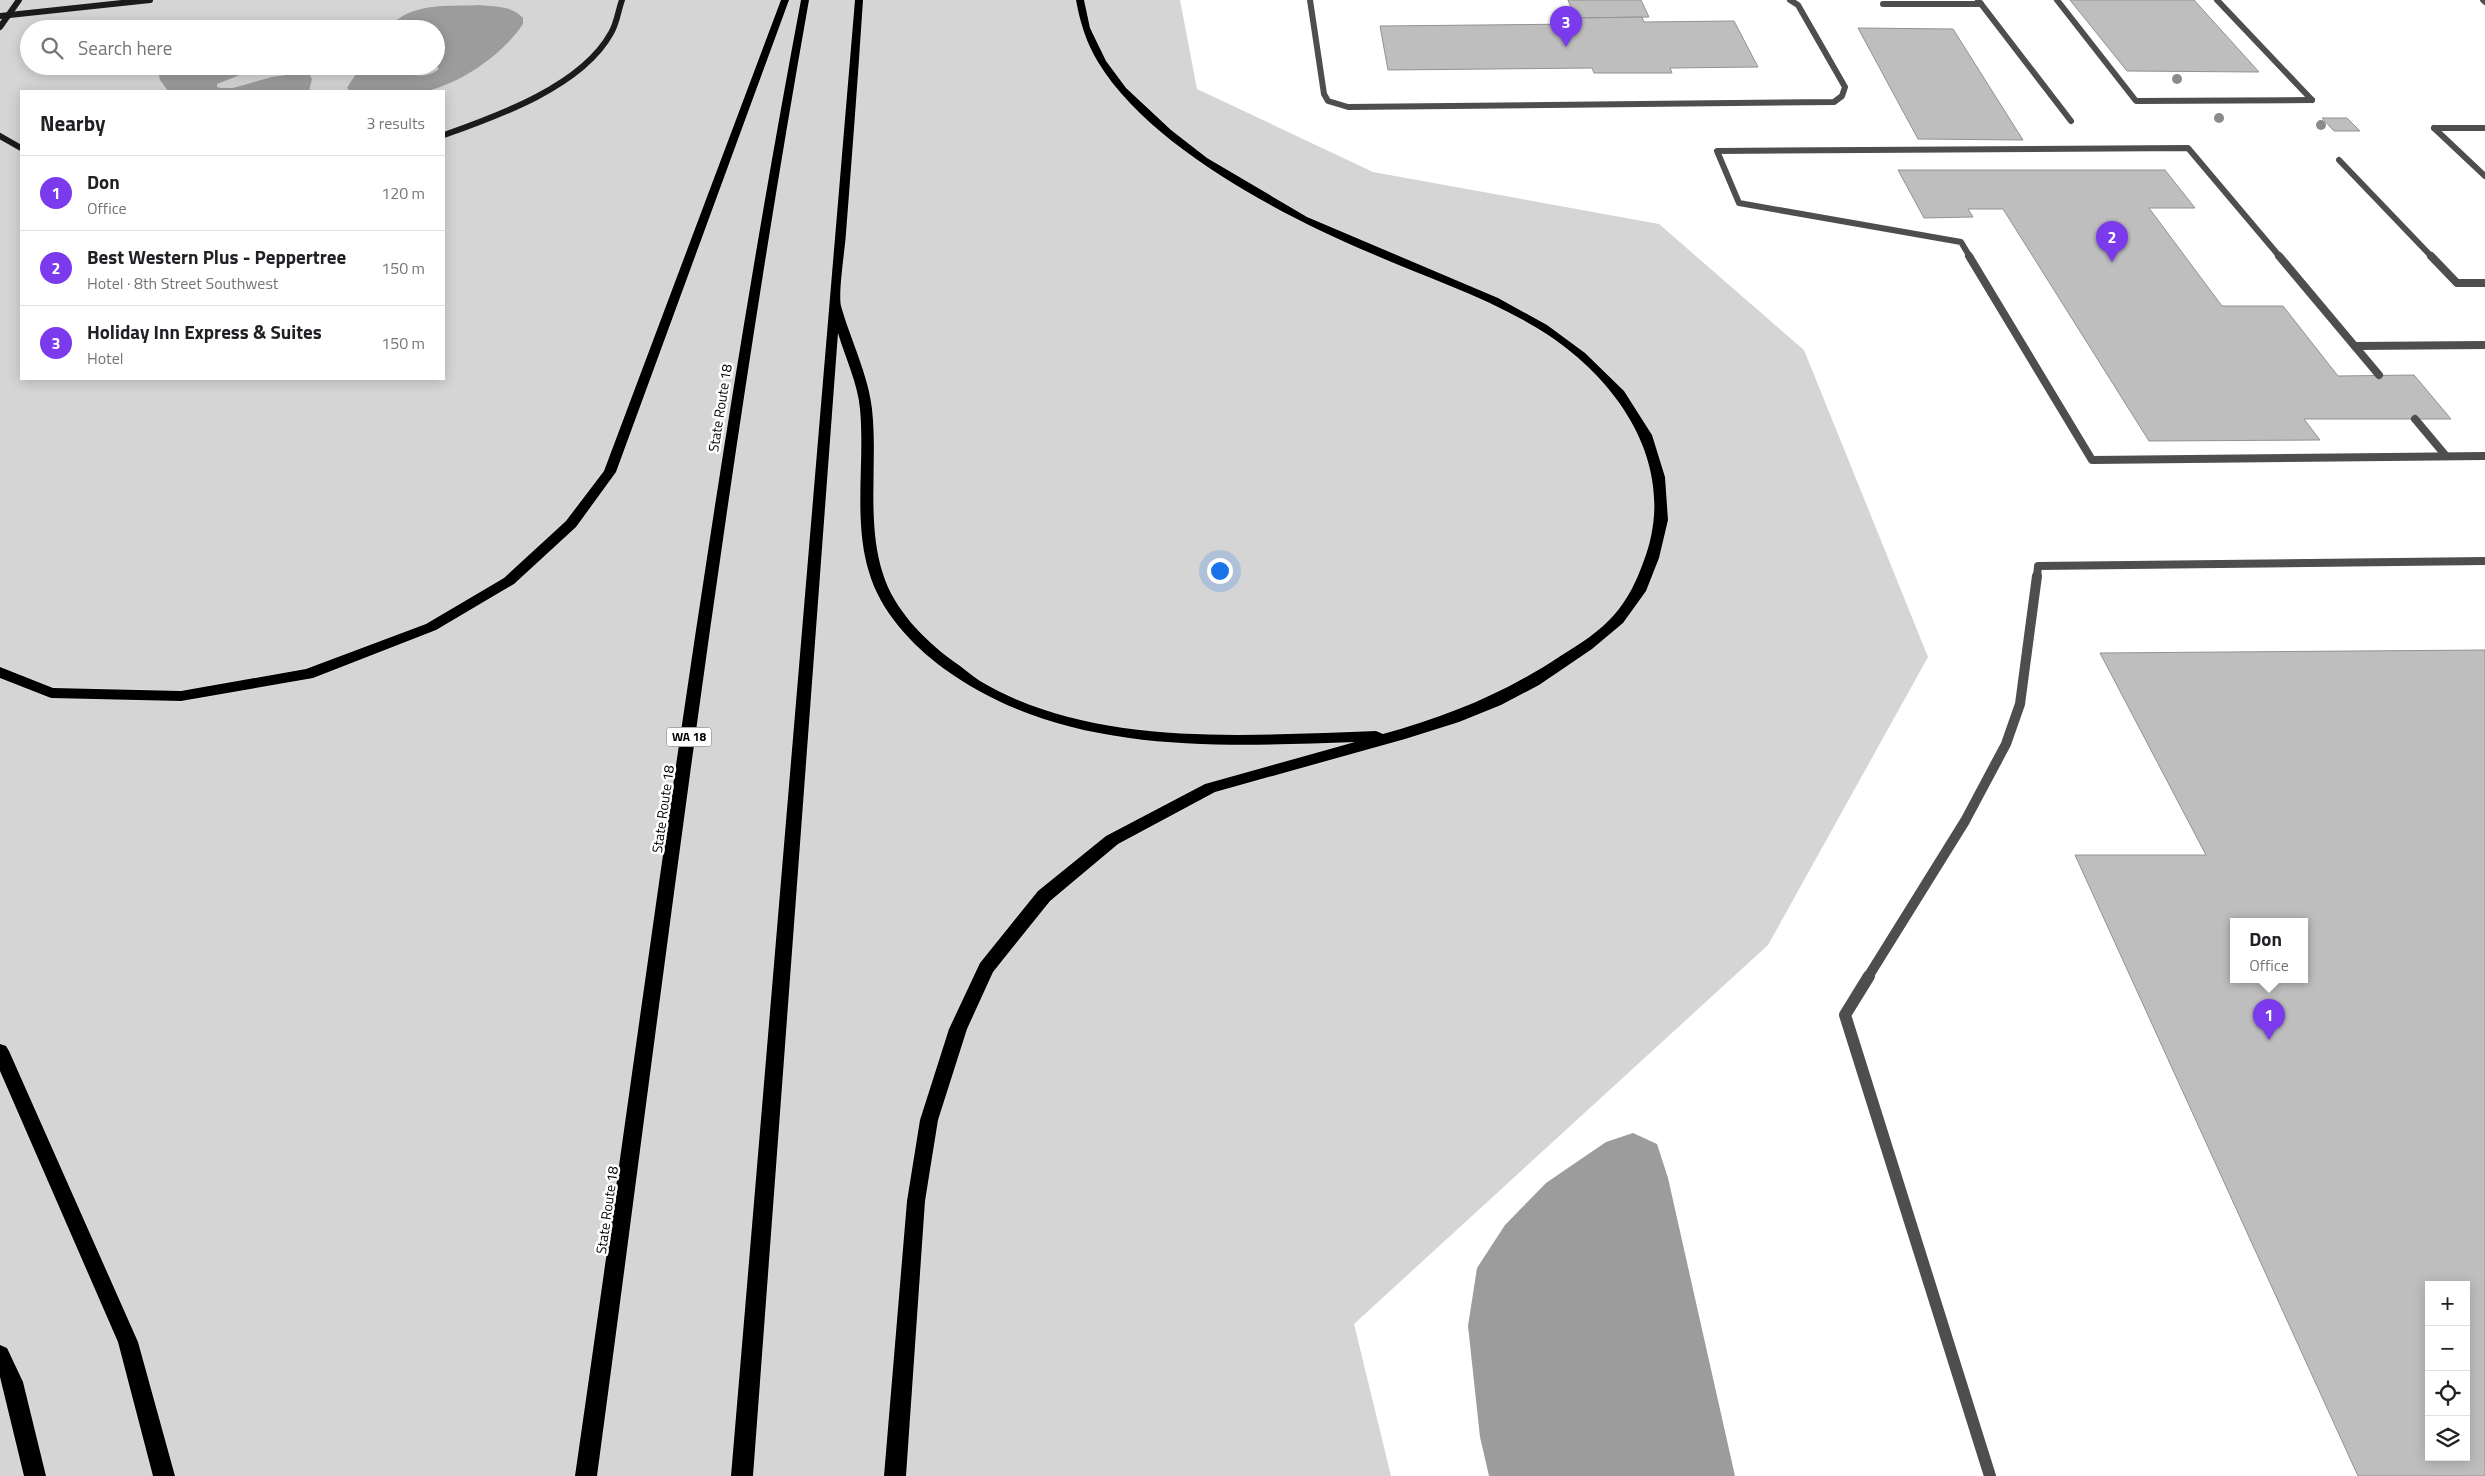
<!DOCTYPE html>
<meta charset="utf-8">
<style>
:root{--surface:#fff;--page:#f6f6f6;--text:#202124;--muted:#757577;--line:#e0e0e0;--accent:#7c3aed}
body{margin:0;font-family:"Titillium Web",sans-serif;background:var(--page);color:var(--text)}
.controls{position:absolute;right:15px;bottom:15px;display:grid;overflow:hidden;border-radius:0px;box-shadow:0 2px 12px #0003}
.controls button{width:45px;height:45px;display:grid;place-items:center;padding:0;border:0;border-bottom:1px solid var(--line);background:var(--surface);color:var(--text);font:25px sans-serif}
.you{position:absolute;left:1219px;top:570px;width:18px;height:18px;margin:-12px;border:4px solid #fff;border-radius:50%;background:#1a73e8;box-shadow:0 0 0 8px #1a73e833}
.badge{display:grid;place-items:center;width:32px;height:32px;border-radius:50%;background:var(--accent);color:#fff;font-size:16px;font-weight:700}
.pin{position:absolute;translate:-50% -41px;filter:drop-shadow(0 1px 2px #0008)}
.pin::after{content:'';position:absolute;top:26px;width:18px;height:15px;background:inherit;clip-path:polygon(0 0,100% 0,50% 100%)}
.popup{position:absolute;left:2230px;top:918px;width:78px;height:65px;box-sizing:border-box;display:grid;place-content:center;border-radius:0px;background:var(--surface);filter:drop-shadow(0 1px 4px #0005);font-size:16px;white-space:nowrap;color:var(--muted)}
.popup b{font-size:19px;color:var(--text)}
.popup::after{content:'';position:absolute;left:50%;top:100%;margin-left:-10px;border:10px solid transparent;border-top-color:var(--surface)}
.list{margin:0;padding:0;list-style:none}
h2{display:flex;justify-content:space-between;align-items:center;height:65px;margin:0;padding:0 20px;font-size:21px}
h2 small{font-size:16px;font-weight:400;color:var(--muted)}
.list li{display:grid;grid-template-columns:32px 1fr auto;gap:15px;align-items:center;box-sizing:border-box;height:75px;padding:0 20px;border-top:1px solid var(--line)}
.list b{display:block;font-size:19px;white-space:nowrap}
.list p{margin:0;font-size:16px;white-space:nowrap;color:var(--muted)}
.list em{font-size:16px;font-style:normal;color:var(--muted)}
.icon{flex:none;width:28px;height:28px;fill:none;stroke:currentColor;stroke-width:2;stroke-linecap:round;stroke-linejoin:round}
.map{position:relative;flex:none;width:2485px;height:1476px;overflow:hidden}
.search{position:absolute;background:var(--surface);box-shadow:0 2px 12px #0003;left:20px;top:20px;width:425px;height:55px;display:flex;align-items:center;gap:12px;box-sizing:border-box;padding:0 18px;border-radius:28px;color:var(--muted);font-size:19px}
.panel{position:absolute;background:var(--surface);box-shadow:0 2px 12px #0003;left:20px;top:90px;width:425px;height:290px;border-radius:0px}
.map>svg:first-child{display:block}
.green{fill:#d5d5d5;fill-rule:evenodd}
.water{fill:#9c9c9c}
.building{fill:#bebebe;stroke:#929292;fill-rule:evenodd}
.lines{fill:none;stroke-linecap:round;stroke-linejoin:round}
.highway-casing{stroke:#dbdbdb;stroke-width:2}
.lane-far3{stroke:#4e4e4e;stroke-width:6}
.lane-far2{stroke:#4e4e4e;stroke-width:8}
.lane-far1{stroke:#4e4e4e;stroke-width:10}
.lane{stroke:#4e4e4e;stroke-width:12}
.street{stroke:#4e4e4e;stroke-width:6}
.secondary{stroke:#1b1b1b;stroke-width:6}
.highway{fill:#000;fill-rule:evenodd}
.secondary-bridge{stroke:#1b1b1b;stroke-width:6}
.tree{fill:#8b8b8b}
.labels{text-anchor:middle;stroke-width:5;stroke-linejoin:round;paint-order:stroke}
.shield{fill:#fff;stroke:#4c4c4c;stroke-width:1}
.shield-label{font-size:12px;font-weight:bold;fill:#000}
.street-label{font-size:14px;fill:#000;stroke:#fff}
</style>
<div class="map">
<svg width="2485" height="1476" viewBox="0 0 2485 1476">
<rect width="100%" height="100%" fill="#fff"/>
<!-- green -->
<path class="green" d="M 0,0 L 1180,0 L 1197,89 L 1373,172 L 1659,224 L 1804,350 L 1928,657 L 1768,945 L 1354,1324 L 1391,1476 L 0,1476 ZM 29,29 L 436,29 L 436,66 L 29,66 ZM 21,91 L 444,91 L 444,379 L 21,379 Z"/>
<!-- water -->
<g class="water">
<path d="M 479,5 C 495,7 511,5 523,18 L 523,24 C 502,55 463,82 427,91 C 407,95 371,91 350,91 L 347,88 C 351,82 355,73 362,70 C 382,58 417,88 439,69 L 436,65 L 436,29 L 389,29 C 408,1 450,7 479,5 Z"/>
<path d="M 303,23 L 314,29 L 224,29 Z"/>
<path d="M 157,66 L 262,66 L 217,84 L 217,87 L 221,88 L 233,88 L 272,77 L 308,72 L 312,79 L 309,91 L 168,91 L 160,80 Z"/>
<path d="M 1633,1133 L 1657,1144 L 1668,1178 L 1735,1476 L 1489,1476 L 1480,1437 L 1468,1326 L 1477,1268 L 1505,1225 L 1546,1183 L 1606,1142 Z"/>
</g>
<!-- building -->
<g class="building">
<path d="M 1568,0 L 1641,0 L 1649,17 L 1575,18 Z"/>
<path d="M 2070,0 L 2194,0 L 2259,72 L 2127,71 Z"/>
<path d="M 1642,17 L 1644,22 L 1734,21 L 1758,67 L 1670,68 L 1672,73 L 1594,73 L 1592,68 L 1388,70 L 1380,26 L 1581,24 L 1579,18 Z"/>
<path d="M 1858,28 L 1953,29 L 2023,140 L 1918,139 Z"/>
<path d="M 2322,118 L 2347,118 L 2360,131 L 2334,131 Z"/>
<path d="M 1898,170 L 2165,170 L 2195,208 L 2149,208 L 2222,306 L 2283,306 L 2338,376 L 2414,375 L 2451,419 L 2304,419 L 2320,440 L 2149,441 L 2003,209 L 1968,209 L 1973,217 L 1924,218 Z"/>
<path d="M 2485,650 L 2485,1476 L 2358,1476 L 2075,855 L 2206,855 L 2100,653 ZM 2234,921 L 2304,921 L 2304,979 L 2234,979 ZM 2429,1285 L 2466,1285 L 2466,1457 L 2429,1457 Z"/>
</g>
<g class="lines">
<!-- highway casing -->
<g class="highway-casing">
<g id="highway">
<path d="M 781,0 L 789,0 L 616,472 L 576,527 L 514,584 L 436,630 L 313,678 L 181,701 L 51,698 L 0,678 L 0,667 L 53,688 L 181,691 L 306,669 L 426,624 L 504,578 L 566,521 L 604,471 Z"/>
<path d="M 801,0 L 809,0 C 722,489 663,984 597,1476 L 575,1476 C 646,984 709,489 801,0 Z"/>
<path d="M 855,0 L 863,0 C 858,78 852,155 846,233 C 845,250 838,292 841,306 C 850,338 869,377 872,409 C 878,463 866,521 883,574 C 894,609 923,639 953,661 C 962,667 971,675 980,681 C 1094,749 1249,735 1376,731 L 1383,734 C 1449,716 1505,693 1562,655 C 1580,644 1600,631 1614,615 C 1628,599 1636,582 1643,563 C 1681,467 1618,377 1537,328 C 1484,296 1425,277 1368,252 C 1279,214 1149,146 1098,62 C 1086,42 1080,22 1076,0 L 1084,0 L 1090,28 L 1106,61 L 1126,88 L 1171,130 L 1207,158 L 1307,217 L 1498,298 L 1547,325 L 1585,353 L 1624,391 L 1652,435 L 1665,477 L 1668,520 L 1659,558 L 1646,591 L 1623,623 L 1592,649 L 1539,685 L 1501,705 L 1459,722 L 1405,739 L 1215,792 L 1118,844 L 1050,901 L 993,972 L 967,1029 L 938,1120 L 925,1201 L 906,1476 L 884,1476 L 907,1201 L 920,1120 L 949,1029 L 980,963 L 1038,891 L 1106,836 L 1205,784 L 1355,742 C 1215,747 1062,755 943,668 C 912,645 880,611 869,572 C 853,520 865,463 860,409 C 858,384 845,357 838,333 L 753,1476 L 731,1476 Z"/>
<path d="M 0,1044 L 6,1046 L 9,1051 L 138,1342 L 175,1476 L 153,1476 L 118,1342 L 0,1071 Z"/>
<path d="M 0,1345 L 7,1348 L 23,1382 L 46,1476 L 24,1476 L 0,1377 Z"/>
</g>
</g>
<!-- lane-far3 -->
<g class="lane-far3">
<path d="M 1310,0 L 1324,94 L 1328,101 L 1348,107 L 1834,102 L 1842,96 L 1845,87 L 1798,5 L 1790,0"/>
<path d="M 1978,0 L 2071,121"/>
<path d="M 2057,0 L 2136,101 L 2312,100"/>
<path d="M 2217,0 L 2312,100"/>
<path d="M 1883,4 L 1981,4"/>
<path d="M 2434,128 L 2485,176"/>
<path d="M 2434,128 L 2485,128"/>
<path d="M 2339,160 L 2432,257"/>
<path d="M 1970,257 L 1961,242 L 1739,203 L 1717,151 L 2188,148 L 2280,257"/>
</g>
<!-- lane-far2 -->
<g class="lane-far2">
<path d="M 1969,256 L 2092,460 L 2485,456"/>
<path d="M 2279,256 L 2379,375"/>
<path d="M 2431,256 L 2457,283 L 2485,283"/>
<path d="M 2355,346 L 2485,345"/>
<path d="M 2415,419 L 2446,456"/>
<path d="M 2037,577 L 2038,566 L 2485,561"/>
</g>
<!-- lane-far1 -->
<path class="lane-far1" d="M 1868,977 L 1965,821 L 2006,744 L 2020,704 L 2037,576"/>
<!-- lane -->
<path class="lane" d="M 1869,976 L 1845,1015 L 1990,1476"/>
<!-- street -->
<path class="street" d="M 2483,0 L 2485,2"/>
<!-- secondary -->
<g class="secondary">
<path d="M 0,16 L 150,0"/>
<path d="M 444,135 C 498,116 582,86 611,33 C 617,23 618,11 622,0"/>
<path d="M 0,136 L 21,148"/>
</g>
<!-- highway -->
<use href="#highway" class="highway"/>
<!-- secondary-bridge -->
<path class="secondary-bridge" d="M 0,27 L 19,0"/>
</g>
<!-- trees -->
<g class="tree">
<circle cx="2177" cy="79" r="5"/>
<circle cx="2219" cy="118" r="5"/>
<circle cx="2321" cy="125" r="5"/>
</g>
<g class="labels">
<!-- shield labels -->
<rect class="shield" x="666.5" y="727.5" width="45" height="19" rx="4"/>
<g class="shield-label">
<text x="689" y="741">WA 18</text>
</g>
<!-- street labels -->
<g class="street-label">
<text transform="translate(720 408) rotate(-81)" y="5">State Route 18</text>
<text transform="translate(663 809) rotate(-82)" y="5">State Route 18</text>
<text transform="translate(607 1210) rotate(-82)" y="5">State Route 18</text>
</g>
</g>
</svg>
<div class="controls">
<button>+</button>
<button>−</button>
<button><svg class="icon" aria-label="locate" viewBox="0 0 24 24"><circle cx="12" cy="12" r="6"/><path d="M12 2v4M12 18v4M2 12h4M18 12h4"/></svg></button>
<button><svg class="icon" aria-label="layers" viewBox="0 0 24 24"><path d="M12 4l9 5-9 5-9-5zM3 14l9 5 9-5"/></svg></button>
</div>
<div class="you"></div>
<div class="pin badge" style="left:2269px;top:1040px">1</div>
<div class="popup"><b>Don</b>Office</div>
<div class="pin badge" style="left:2112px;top:262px">2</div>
<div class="pin badge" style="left:1566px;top:47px">3</div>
<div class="search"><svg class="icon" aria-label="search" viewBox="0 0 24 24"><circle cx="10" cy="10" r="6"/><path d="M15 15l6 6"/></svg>Search here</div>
<section class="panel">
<h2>Nearby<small>3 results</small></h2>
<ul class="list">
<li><span class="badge">1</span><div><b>Don</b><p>Office</p></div><em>120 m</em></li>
<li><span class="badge">2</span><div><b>Best Western Plus - Peppertree</b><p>Hotel · 8th Street Southwest</p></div><em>150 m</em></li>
<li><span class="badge">3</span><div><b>Holiday Inn Express &amp; Suites</b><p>Hotel</p></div><em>150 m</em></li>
</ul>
</section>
</div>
